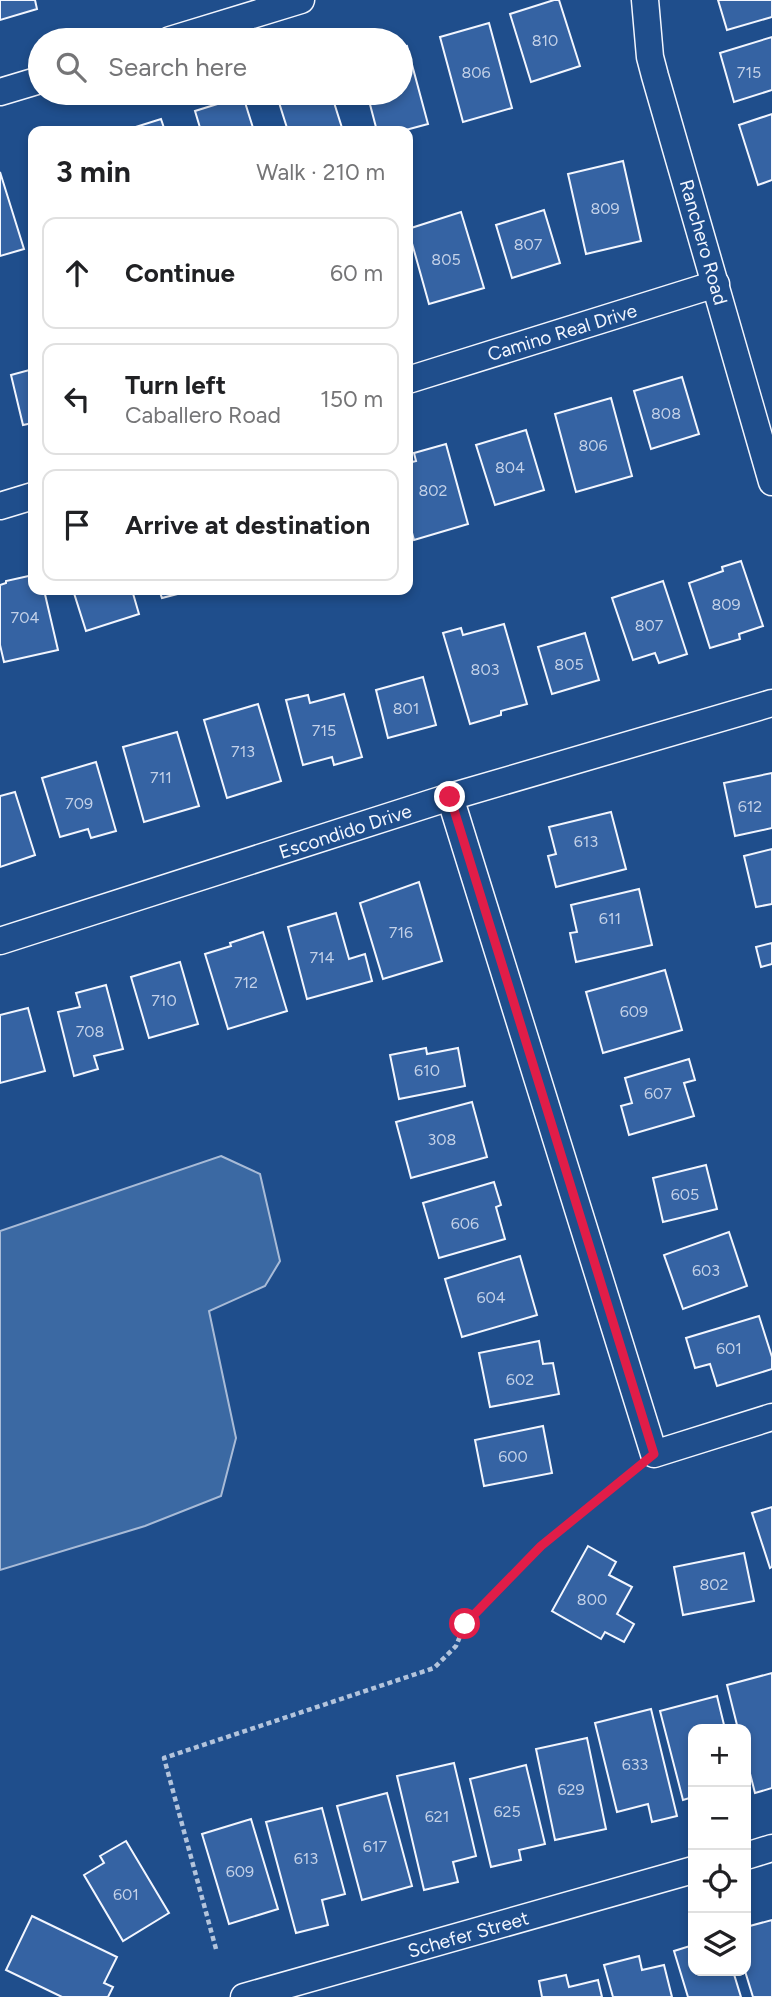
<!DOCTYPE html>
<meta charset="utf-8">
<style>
:root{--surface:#fff;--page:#f6f6f6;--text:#202124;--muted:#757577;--line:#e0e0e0}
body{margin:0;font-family:Figtree,sans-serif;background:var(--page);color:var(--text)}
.controls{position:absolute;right:21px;bottom:21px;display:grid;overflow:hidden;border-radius:14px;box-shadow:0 4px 10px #0003}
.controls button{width:63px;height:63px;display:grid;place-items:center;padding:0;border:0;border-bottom:2px solid var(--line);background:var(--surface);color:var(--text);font:35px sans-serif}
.stop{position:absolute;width:21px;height:21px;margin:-16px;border:5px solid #e11d48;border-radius:50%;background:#fff}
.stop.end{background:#e11d48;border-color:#fff;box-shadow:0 2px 7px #0008}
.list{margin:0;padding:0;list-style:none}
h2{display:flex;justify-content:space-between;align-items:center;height:91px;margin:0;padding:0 28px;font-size:30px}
h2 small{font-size:23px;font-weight:400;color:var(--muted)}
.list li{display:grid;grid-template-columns:46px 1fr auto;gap:21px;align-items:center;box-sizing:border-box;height:112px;margin:0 14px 14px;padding:0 14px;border:2px solid var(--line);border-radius:14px}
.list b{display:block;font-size:26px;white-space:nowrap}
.list p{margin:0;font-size:23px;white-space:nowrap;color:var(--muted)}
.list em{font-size:23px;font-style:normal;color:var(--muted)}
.icon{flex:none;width:38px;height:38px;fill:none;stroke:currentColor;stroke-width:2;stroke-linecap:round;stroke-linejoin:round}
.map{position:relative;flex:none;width:772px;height:1997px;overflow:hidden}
.search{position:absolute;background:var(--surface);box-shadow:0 4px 10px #0003;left:28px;top:28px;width:385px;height:77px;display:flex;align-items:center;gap:18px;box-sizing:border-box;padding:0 24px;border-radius:38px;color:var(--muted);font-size:26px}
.panel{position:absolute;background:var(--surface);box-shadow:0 4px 10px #0003;left:28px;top:126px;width:385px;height:469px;border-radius:14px}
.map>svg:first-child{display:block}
.water{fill:#3b69a3;stroke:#a8bbd7;stroke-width:2}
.building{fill:#3563a3;stroke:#f2f6ff;stroke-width:2}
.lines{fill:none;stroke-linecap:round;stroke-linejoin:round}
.street-casing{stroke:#f2f6ff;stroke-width:29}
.path{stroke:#b3c4dc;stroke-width:4.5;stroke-dasharray:5 3.5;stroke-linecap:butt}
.street{stroke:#1f4e8c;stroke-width:26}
.route{stroke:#e11d48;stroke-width:9}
.labels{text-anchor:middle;stroke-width:5;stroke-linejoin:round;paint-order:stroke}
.number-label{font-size:16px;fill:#c3d1e8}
.street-label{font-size:19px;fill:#f2f6ff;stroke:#1f4e8c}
</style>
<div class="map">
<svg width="772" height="1997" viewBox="0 0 772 1997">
<rect width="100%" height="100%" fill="#1f4e8c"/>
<!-- water -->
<path class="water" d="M 221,1156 L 260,1174 L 280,1261 L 265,1286 L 209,1311 L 236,1438 L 221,1496 L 145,1526 L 0,1570 L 0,1231 Z"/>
<!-- building -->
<g class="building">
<path d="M 0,0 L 35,0 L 37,9 L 0,20 Z"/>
<path d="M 554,0 L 559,0 L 580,66 L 531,82 L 510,14 Z"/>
<path d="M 718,0 L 772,0 L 772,17 L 727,30 Z"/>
<path d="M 489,23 L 512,108 L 463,122 L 440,37 Z"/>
<path d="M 772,37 L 772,90 L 734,102 L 720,53 Z"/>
<path d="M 407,46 L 428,124 L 402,131 L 377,131 L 367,93 L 401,93 L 401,48 Z"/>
<path d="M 276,93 L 331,93 L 343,131 L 288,131 Z"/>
<path d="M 243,96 L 254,131 L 201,131 L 195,111 Z"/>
<path d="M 772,114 L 772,180 L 758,185 L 739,125 Z"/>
<path d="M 161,119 L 165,131 L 123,131 Z"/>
<path d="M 623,161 L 641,241 L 586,254 L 568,174 Z"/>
<path d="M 0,172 L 24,249 L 0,256 Z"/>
<path d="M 544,210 L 560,263 L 512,278 L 496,225 Z"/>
<path d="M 461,212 L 484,288 L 429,304 L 408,229 Z"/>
<path d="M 33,369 L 33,423 L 23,425 L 11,375 Z"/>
<path d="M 682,377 L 699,434 L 651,449 L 634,391 Z"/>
<path d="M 611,398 L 632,476 L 576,492 L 555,414 Z"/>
<path d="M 526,430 L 544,490 L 495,505 L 476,445 Z"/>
<path d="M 446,444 L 468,524 L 414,540 L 408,518 L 408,463 L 416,461 L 414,453 Z"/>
<path d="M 741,561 L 763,626 L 739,634 L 740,639 L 710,648 L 689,583 L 723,571 L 722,567 Z"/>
<path d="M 33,575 L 33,590 L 44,590 L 58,650 L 4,662 L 0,645 L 0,585 L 6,583 L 6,581 Z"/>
<path d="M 663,581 L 687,654 L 659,663 L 655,653 L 633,660 L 612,598 Z"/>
<path d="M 73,590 L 132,590 L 139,614 L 86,631 Z"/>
<path d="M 159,590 L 193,590 L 162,598 Z"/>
<path d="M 504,624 L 527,704 L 501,711 L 501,715 L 470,724 L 443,633 L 461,628 L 463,635 Z"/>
<path d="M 585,633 L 599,680 L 552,694 L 538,647 Z"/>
<path d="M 423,677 L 436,725 L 388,738 L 376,690 Z"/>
<path d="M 344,694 L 362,757 L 334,765 L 332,757 L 303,765 L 286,700 L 308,695 L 310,703 Z"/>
<path d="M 258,704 L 281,781 L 227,798 L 204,720 Z"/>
<path d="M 177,732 L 199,806 L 144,822 L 123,747 Z"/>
<path d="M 96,762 L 116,831 L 91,838 L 88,829 L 60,837 L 42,778 Z"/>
<path d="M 772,773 L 772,828 L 735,836 L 724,783 Z"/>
<path d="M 15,792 L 35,855 L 0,867 L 0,796 Z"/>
<path d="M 611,812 L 626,869 L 556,887 L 548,856 L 556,854 L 549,827 Z"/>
<path d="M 772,849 L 772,904 L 756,907 L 744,856 Z"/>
<path d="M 419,882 L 442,961 L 383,979 L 360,903 Z"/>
<path d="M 639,889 L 652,945 L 576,962 L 570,933 L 577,932 L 571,905 Z"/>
<path d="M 336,913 L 349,959 L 365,954 L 372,981 L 307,999 L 288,927 Z"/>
<path d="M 263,932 L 287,1011 L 228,1029 L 205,954 L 231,946 L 230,943 Z"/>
<path d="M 772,943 L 772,964 L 761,967 L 756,947 Z"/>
<path d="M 180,962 L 198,1024 L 149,1038 L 131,977 Z"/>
<path d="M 665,970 L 682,1030 L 603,1053 L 586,992 Z"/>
<path d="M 106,985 L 123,1049 L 94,1056 L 98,1069 L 74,1076 L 58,1012 L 80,1007 L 76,993 Z"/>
<path d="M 28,1008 L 45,1071 L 0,1083 L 0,1015 Z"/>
<path d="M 426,1048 L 427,1054 L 458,1048 L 465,1086 L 399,1099 L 390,1055 Z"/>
<path d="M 689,1059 L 695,1080 L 684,1083 L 694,1116 L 629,1135 L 621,1106 L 632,1103 L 625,1078 Z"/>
<path d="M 472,1102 L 487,1157 L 411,1178 L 396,1122 Z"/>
<path d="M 706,1165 L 717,1209 L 663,1222 L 653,1178 Z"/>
<path d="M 494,1182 L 501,1205 L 496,1207 L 505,1239 L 439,1258 L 423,1203 Z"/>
<path d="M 729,1232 L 747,1286 L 683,1309 L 664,1255 Z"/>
<path d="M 520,1256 L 537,1315 L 462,1337 L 445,1279 Z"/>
<path d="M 759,1316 L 772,1357 L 772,1369 L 717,1386 L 710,1364 L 695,1368 L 686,1338 Z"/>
<path d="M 539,1341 L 543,1364 L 553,1363 L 559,1394 L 490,1407 L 479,1353 Z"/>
<path d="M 543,1426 L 552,1473 L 484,1486 L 475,1440 Z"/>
<path d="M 772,1507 L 772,1567 L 770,1568 L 752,1513 Z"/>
<path d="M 588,1546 L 616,1562 L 609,1575 L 632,1587 L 617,1614 L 634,1624 L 624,1642 L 605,1632 L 601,1639 L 552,1611 Z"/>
<path d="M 744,1553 L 754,1601 L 683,1615 L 674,1567 Z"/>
<path d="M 772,1673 L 772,1788 L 755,1793 L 746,1758 L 746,1729 L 738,1729 L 727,1685 Z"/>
<path d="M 717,1696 L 725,1729 L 693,1729 L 693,1797 L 683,1800 L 660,1711 Z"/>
<path d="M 651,1709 L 677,1816 L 652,1822 L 648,1804 L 617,1812 L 595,1723 Z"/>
<path d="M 587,1738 L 606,1829 L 555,1840 L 536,1749 Z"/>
<path d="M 454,1763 L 476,1856 L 453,1862 L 458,1882 L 424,1890 L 397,1776 Z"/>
<path d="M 526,1765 L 545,1844 L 519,1850 L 521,1860 L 491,1867 L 470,1779 Z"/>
<path d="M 387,1793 L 412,1886 L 362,1900 L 337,1806 Z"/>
<path d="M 322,1808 L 345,1894 L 322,1900 L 328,1925 L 296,1933 L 266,1822 Z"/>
<path d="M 251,1819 L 278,1909 L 229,1924 L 202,1834 Z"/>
<path d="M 126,1841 L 169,1913 L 123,1941 L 84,1875 L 104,1863 L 100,1856 Z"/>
<path d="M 32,1916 L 117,1957 L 104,1983 L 113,1987 L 108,1997 L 62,1997 L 6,1970 Z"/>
<path d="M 772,1920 L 772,1997 L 753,1997 L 745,1971 L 746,1927 Z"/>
<path d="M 693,1945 L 693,1971 L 733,1971 L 741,1997 L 688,1997 L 674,1951 Z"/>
<path d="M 639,1956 L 642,1970 L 664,1965 L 672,1997 L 613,1997 L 604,1965 Z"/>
<path d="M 566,1975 L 569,1987 L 598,1980 L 602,1997 L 542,1997 L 539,1981 Z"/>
</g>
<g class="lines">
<!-- street casing -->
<g class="street-casing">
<g id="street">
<path d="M 645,0 L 650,57 L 655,76 L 772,482"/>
<path d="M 170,40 L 301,0"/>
<path d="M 0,92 L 40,80"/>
<path d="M 408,380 L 716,284"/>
<path d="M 0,506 L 33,496"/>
<path d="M 450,797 L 654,1454 L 772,1417"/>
<path d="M 0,941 L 450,797 L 772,703"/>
<path d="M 746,1856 L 772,1848"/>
<path d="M 244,1997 L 693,1870"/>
</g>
</g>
<!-- path -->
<path class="path" d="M 216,1949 L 164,1758 L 434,1668 L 456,1646 L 465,1624 L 541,1546 L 634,1470"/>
<!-- street -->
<use href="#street" class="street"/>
</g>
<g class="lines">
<!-- route -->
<path class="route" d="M 450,797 L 654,1454 L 541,1546 L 465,1624"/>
</g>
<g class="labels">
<!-- number labels -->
<g class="number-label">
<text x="545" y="46">810</text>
<text x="476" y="78">806</text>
<text x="749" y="78">715</text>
<text x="605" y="214">809</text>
<text x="528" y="250">807</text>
<text x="446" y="265">805</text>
<text x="666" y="419">808</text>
<text x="593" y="451">806</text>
<text x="510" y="473">804</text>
<text x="433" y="496">802</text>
<text x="726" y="610">809</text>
<text x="25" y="623">704</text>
<text x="649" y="631">807</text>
<text x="569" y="670">805</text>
<text x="485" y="675">803</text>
<text x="406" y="714">801</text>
<text x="324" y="736">715</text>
<text x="243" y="757">713</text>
<text x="161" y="783">711</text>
<text x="79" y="809">709</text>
<text x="750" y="812">612</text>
<text x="586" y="847">613</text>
<text x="610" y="924">611</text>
<text x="401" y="938">716</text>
<text x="322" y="963">714</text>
<text x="246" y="988">712</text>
<text x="164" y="1006">710</text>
<text x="634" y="1017">609</text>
<text x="90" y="1037">708</text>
<text x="427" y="1076">610</text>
<text x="658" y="1099">607</text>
<text x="442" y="1145">308</text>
<text x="685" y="1200">605</text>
<text x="465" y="1229">606</text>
<text x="706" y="1276">603</text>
<text x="491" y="1303">604</text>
<text x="729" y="1354">601</text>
<text x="520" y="1385">602</text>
<text x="513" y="1462">600</text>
<text x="714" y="1590">802</text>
<text x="592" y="1605">800</text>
<text x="635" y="1770">633</text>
<text x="571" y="1795">629</text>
<text x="507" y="1817">625</text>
<text x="437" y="1822">621</text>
<text x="375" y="1852">617</text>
<text x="306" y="1864">613</text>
<text x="240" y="1877">609</text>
<text x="126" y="1900">601</text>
</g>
<!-- street labels -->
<g class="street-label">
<text transform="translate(704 242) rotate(74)" y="7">Ranchero Road</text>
<text transform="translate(562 332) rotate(-17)" y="7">Camino Real Drive</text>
<text transform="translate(345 831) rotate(-18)" y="7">Escondido Drive</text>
<text transform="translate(468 1934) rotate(-16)" y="7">Schefer Street</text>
</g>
</g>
</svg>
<div class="controls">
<button>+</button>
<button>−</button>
<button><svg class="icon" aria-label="locate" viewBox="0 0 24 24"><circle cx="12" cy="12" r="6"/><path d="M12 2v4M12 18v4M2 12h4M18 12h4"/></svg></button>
<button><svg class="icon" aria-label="layers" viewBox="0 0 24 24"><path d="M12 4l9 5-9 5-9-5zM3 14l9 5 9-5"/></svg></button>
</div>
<div class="stop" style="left:465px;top:1624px"></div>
<div class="stop end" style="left:450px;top:797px"></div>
<div class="search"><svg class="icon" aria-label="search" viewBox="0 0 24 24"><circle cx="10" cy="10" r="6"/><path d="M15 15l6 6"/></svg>Search here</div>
<section class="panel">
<h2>3 min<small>Walk · 210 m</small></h2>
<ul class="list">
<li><svg class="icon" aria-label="ahead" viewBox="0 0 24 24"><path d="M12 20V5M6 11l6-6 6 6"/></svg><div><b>Continue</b></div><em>60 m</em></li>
<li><svg class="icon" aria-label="left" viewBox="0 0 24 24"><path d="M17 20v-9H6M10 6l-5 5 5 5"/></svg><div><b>Turn left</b><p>Caballero Road</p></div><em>150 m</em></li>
<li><svg class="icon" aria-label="arrive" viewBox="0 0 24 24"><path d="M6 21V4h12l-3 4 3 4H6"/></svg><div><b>Arrive at destination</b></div></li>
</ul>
</section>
</div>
